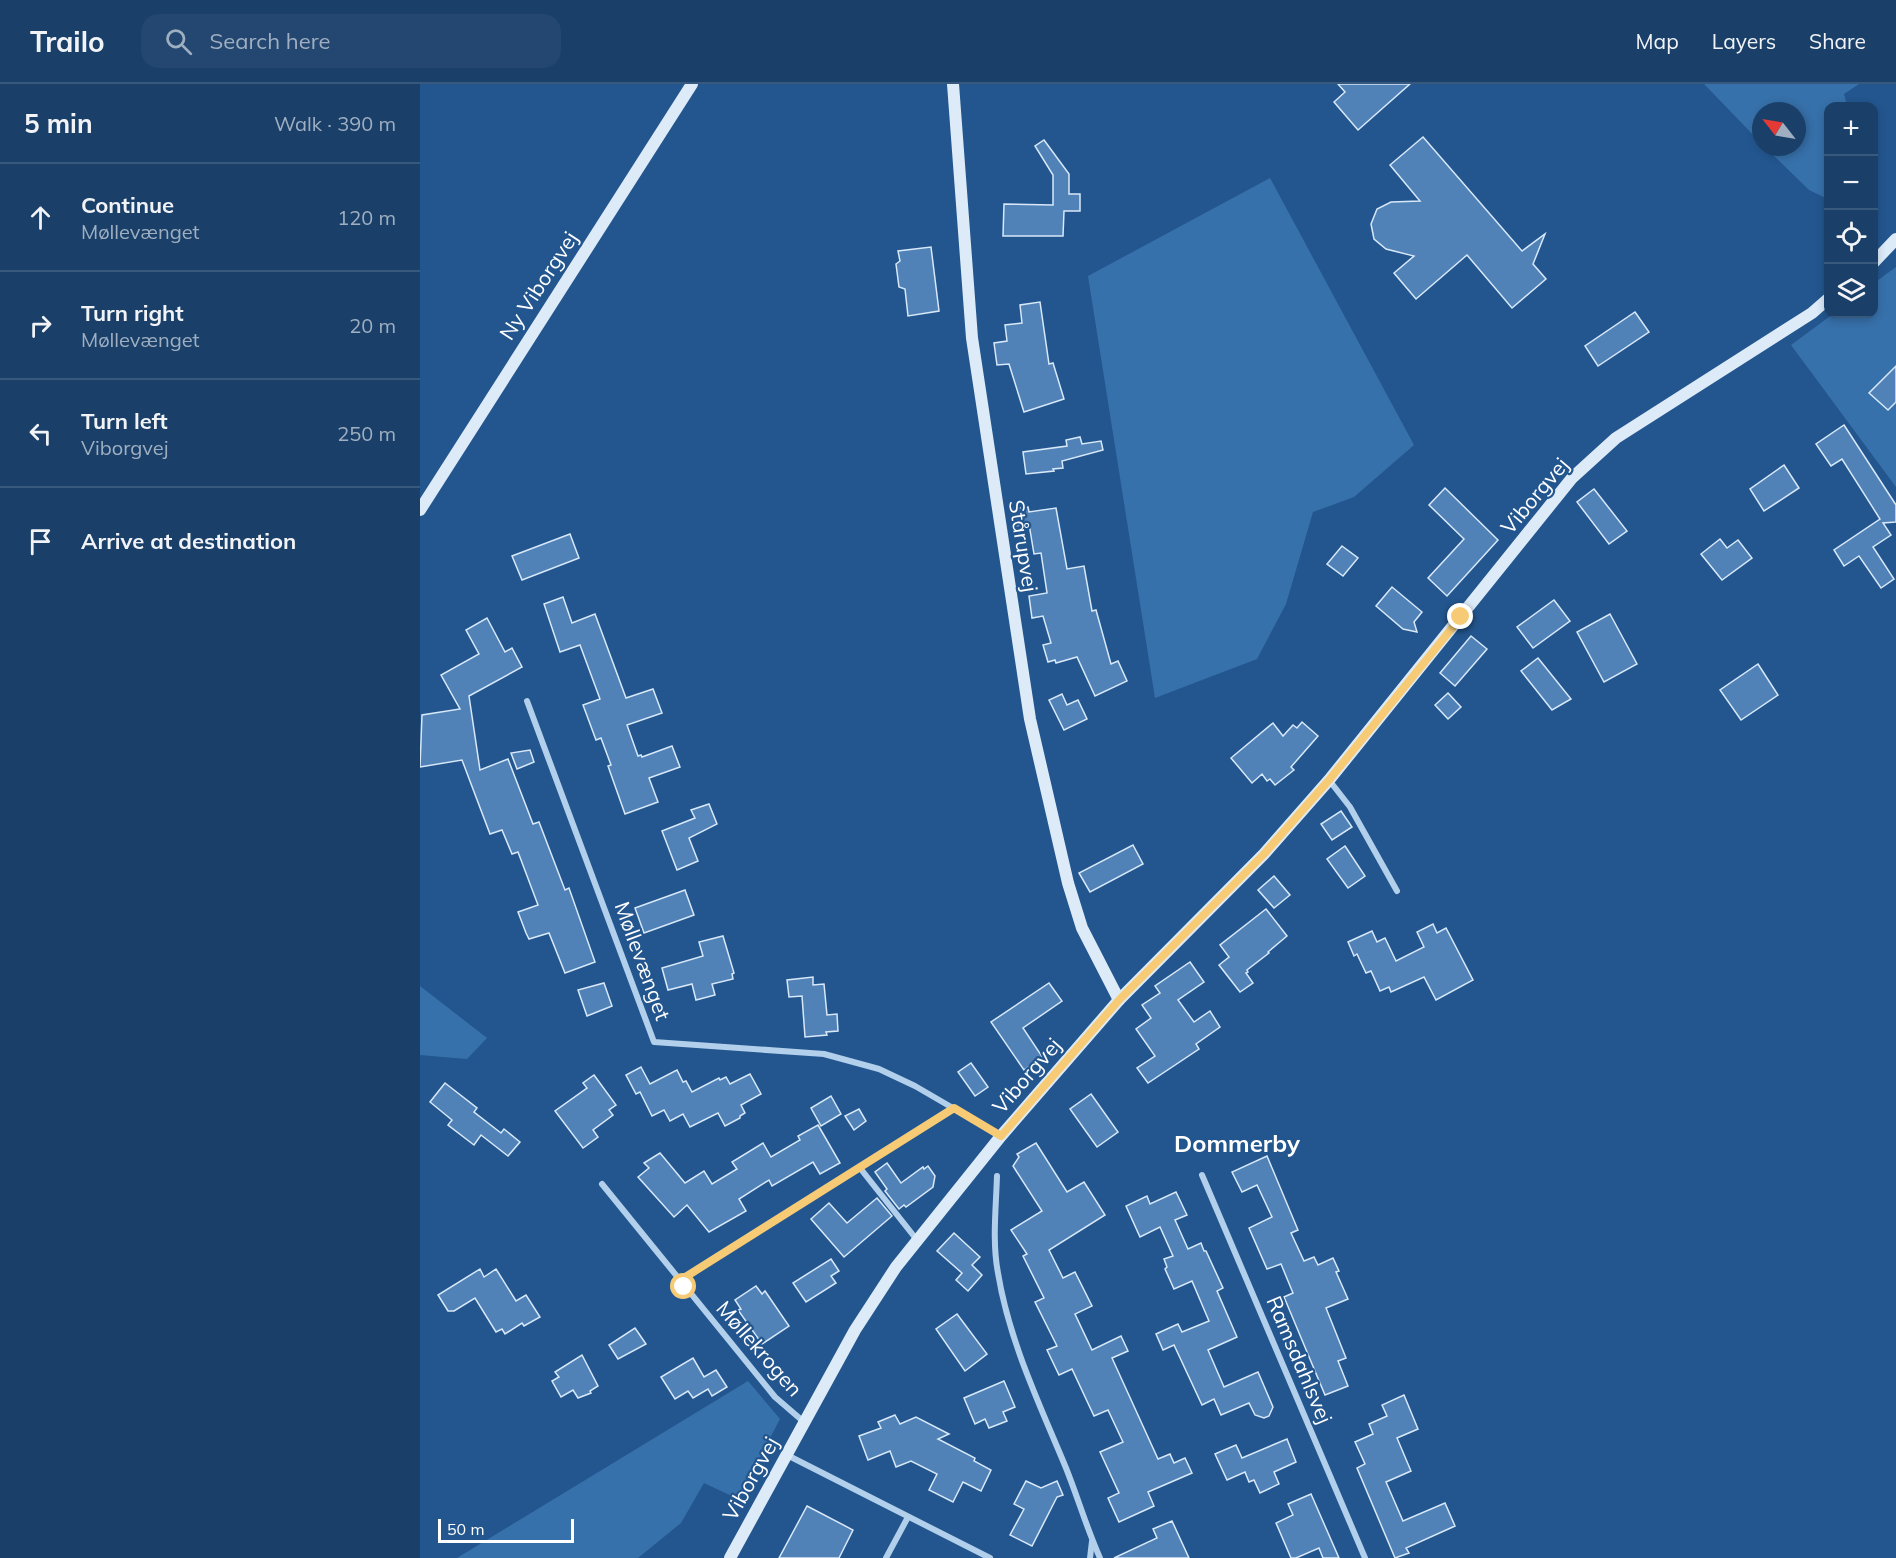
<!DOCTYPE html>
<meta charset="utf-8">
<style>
:root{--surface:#1a406a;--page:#234770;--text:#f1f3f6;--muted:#9fafc1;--line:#38597e}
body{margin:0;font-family:Mulish,sans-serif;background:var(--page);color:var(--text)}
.controls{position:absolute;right:18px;top:18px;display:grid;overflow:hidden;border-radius:12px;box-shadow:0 3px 9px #0003}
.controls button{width:54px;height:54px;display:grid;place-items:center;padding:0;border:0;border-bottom:2px solid var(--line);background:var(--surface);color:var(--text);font:30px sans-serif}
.compass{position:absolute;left:1332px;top:18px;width:54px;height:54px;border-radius:50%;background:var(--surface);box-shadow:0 3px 9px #0003;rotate:301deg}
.scale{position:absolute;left:18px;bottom:15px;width:136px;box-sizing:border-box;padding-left:6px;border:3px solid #fff;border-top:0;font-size:16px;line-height:21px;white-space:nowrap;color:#fff;-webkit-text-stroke:4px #23568e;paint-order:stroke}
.stop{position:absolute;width:18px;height:18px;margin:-14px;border:4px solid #f7cb75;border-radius:50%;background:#fff}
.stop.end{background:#f7cb75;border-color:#fff;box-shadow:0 2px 6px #0008}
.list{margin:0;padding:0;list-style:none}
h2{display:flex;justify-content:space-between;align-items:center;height:78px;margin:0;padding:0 24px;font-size:26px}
h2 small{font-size:20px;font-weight:400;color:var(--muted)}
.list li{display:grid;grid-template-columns:39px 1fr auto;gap:18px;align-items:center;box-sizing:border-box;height:108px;padding:0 24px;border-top:2px solid var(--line)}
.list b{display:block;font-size:22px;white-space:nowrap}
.list p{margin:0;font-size:20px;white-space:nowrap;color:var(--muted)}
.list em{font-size:20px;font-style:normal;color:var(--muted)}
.icon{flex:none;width:33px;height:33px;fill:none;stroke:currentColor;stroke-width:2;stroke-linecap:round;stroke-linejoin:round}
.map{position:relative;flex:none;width:1476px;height:1474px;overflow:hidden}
header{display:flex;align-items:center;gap:36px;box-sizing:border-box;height:84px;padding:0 30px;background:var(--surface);border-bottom:2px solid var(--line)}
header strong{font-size:28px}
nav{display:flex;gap:33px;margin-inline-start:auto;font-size:21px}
.search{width:420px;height:54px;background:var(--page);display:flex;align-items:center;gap:15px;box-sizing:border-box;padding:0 21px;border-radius:18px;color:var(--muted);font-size:22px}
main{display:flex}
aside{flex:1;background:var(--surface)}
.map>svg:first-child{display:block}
.green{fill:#3771ab}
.building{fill:#5082b7;stroke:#d7e8f9;stroke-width:1.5}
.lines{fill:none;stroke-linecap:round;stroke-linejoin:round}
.street{stroke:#b2cfeb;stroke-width:6}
.secondary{stroke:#ddebf9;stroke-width:12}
.route{stroke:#f7cb75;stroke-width:8}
.labels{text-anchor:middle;stroke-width:4.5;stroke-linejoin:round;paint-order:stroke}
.street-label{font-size:21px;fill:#fff;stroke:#23568e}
.quarter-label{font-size:24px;font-weight:bold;fill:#fff;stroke:#23568e}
</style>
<header>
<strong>Trailo</strong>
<div class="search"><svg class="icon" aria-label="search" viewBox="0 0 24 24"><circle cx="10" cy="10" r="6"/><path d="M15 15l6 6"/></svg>Search here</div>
<nav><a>Map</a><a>Layers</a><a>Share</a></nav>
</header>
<main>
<aside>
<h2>5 min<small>Walk · 390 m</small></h2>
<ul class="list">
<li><svg class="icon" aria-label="ahead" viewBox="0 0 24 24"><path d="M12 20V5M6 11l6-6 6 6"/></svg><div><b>Continue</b><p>Møllevænget</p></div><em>120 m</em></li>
<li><svg class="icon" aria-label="right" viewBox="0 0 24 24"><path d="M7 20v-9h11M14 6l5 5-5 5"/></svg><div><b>Turn right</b><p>Møllevænget</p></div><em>20 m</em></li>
<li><svg class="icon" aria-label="left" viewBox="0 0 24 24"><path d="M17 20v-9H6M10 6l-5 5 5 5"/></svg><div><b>Turn left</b><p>Viborgvej</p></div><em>250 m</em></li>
<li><svg class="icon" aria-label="arrive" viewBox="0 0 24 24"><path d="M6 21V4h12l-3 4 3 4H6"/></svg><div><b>Arrive at destination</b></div></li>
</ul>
</aside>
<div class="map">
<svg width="1476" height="1474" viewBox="0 0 1476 1474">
<rect width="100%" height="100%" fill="#23568e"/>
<!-- green -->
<g class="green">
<path d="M 1284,0 L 1439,0 L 1424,10 L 1427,22 L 1408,22 L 1408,115 L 1389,106 L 1345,63 L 1377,63 L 1377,27 L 1341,27 L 1341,59 Z"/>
<path d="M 850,94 L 994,361 L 934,413 L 893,428 L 866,520 L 837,575 L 735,614 L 668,192 Z"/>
<path d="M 1476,183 L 1476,403 L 1371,261 L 1413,230 L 1454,230 L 1454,199 Z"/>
<path d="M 0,902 L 67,954 L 47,975 L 0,971 Z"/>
<path d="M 328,1297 L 360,1335 L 318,1415 L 284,1399 L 261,1439 L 218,1474 L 37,1474 Z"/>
</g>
<!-- building -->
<g class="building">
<path d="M 918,0 L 990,0 L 938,46 L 914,18 L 925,8 Z"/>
<path d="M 1003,53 L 1102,167 L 1125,150 L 1113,180 L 1126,195 L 1092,224 L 1047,171 L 996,215 L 974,189 L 994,172 L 966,165 L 954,155 L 951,140 L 957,125 L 971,118 L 1000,117 L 970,81 Z"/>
<path d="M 624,56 L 649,90 L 649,110 L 660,110 L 660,127 L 644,127 L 643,152 L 583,152 L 584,120 L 633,121 L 633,91 L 615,62 Z"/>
<path d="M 511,163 L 519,227 L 488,232 L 485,205 L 479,203 L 476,180 L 480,177 L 478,167 Z"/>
<path d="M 620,218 L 629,280 L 633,279 L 644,315 L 604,328 L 589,280 L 577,281 L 574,259 L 587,257 L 585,241 L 602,239 L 600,221 Z"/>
<path d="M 1215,228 L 1229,248 L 1178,282 L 1165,262 Z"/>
<path d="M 1476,282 L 1476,318 L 1468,326 L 1449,309 Z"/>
<path d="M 1424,341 L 1476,421 L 1476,438 L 1463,439 L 1471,451 L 1453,463 L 1474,495 L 1461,504 L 1439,472 L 1424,482 L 1414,466 L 1460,435 L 1422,375 L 1411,382 L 1396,360 Z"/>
<path d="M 660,353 L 662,360 L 681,357 L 683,366 L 642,377 L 643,384 L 633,385 L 634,387 L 606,390 L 603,368 L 647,362 L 646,356 Z"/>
<path d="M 1364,381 L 1379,404 L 1344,427 L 1330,405 Z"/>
<path d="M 1025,404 L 1078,456 L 1027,512 L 1008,494 L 1044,455 L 1009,421 Z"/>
<path d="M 1174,405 L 1207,447 L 1189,460 L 1157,418 Z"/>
<path d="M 608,423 L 609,428 L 636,424 L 647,485 L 664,482 L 672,527 L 676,526 L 691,580 L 698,577 L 707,597 L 675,612 L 657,573 L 636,579 L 635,576 L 628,578 L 623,561 L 631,559 L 623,532 L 612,534 L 609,512 L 627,509 L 621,469 L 614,470 L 609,440 L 595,442 L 592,425 Z"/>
<path d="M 150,450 L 159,474 L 102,496 L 92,472 Z"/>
<path d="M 1300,455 L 1307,464 L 1318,456 L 1332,474 L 1302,496 L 1281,470 Z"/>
<path d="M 922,462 L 938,474 L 923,492 L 907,480 Z"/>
<path d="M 972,503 L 1002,528 L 994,538 L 997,548 L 983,545 L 956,522 Z"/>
<path d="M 143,513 L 152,539 L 175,530 L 206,614 L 233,605 L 242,629 L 207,641 L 218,672 L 221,671 L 222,673 L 252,662 L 260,683 L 229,694 L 238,718 L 205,730 L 188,682 L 191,681 L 181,654 L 176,656 L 163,621 L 180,615 L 160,561 L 140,568 L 124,520 Z"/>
<path d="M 1134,516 L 1150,537 L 1113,564 L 1097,543 Z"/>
<path d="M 1190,530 L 1217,580 L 1184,598 L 1157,548 Z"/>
<path d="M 67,534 L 85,568 L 92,564 L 102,583 L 49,612 L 60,686 L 88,675 L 113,740 L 119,738 L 145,806 L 149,804 L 175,878 L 145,889 L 129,849 L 109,855 L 106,849 L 98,828 L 118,821 L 98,768 L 92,770 L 82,746 L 70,750 L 42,676 L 0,683 L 2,631 L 40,625 L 21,591 L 59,570 L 46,546 Z"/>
<path d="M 1051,552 L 1067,565 L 1035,602 L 1020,589 Z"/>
<path d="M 1118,574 L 1151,615 L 1132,626 L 1101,587 Z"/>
<path d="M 1338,580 L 1358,611 L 1321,636 L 1300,606 Z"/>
<path d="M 1028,609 L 1041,623 L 1028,635 L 1015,621 Z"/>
<path d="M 642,610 L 647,621 L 658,616 L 667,635 L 644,646 L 629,616 Z"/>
<path d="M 882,638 L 898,652 L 871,683 L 874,686 L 855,701 L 850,695 L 847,697 L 842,690 L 832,699 L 811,674 L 853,639 L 863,652 L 873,641 L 877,644 Z"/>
<path d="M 110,666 L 114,678 L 97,685 L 91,669 Z"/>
<path d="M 289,720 L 297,740 L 269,754 L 278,777 L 257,786 L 242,747 L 275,734 L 271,726 Z"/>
<path d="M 921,727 L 932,743 L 912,756 L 901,740 Z"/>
<path d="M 713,761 L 723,780 L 670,808 L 659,789 Z"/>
<path d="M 925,762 L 945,792 L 928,804 L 907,775 Z"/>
<path d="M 854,792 L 870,811 L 854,824 L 838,806 Z"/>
<path d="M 265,806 L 274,831 L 224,849 L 215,824 Z"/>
<path d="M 846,825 L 867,852 L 848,868 L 849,869 L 827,886 L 828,888 L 826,889 L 833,899 L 820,908 L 799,881 L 809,873 L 800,861 Z"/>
<path d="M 1013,840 L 1017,849 L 1026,844 L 1053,896 L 1016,916 L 1004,893 L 971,908 L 969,903 L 960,907 L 951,887 L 946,889 L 937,870 L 934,872 L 928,858 L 952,847 L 957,858 L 965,854 L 976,877 L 1004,863 L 997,848 Z"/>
<path d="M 303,852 L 314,889 L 312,890 L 313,895 L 292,900 L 295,911 L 276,916 L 272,900 L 248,906 L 242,884 L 283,872 L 279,858 Z"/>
<path d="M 770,878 L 784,898 L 758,916 L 774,938 L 790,927 L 800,943 L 776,960 L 779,965 L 728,999 L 717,984 L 735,972 L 716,945 L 731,934 L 722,921 L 740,909 L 735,902 Z"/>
<path d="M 393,893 L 393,901 L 404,900 L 407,931 L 417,930 L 418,947 L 406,948 L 407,951 L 385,953 L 382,912 L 369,913 L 367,896 Z"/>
<path d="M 184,899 L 192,922 L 167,932 L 158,906 Z"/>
<path d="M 629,899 L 642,917 L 603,944 L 623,974 L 604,986 L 571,938 Z"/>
<path d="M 551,979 L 568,1003 L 555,1012 L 538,988 Z"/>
<path d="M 221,983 L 230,1000 L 257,986 L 263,998 L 266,997 L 272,1008 L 299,994 L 300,996 L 306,993 L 310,1000 L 330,990 L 341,1010 L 321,1021 L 325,1029 L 320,1032 L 320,1034 L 305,1042 L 298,1029 L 270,1043 L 263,1030 L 250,1037 L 244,1026 L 232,1032 L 220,1008 L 216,1010 L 206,991 Z"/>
<path d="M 174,991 L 196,1021 L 189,1026 L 193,1031 L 173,1046 L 178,1053 L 163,1064 L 135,1027 L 167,1004 L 163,999 Z"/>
<path d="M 25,999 L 57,1024 L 54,1028 L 81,1049 L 84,1045 L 100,1058 L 88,1072 L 61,1051 L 54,1061 L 28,1041 L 32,1036 L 10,1018 Z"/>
<path d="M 671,1010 L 698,1048 L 677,1063 L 650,1025 Z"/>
<path d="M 411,1012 L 421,1030 L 401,1042 L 391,1024 Z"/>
<path d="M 439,1025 L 446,1037 L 434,1046 L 425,1032 Z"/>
<path d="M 398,1041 L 420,1079 L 400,1090 L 393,1078 L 352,1102 L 349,1096 L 319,1115 L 326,1127 L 289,1148 L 267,1121 L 254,1133 L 218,1093 L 229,1084 L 224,1079 L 240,1069 L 265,1099 L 284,1087 L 292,1100 L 317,1085 L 312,1078 L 343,1059 L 351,1073 L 380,1056 L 378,1052 Z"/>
<path d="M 616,1059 L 647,1108 L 664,1098 L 685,1131 L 629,1166 L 643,1194 L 655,1188 L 672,1222 L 655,1230 L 672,1266 L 701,1252 L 708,1267 L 692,1274 L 738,1375 L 750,1370 L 754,1379 L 765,1374 L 772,1389 L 728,1408 L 734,1422 L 699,1438 L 688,1414 L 699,1409 L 680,1368 L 703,1358 L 688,1326 L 674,1332 L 652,1285 L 639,1291 L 627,1266 L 637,1262 L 615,1218 L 624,1214 L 603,1172 L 607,1170 L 591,1146 L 622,1127 L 593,1082 L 599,1073 L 597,1070 Z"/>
<path d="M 847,1072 L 878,1146 L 871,1149 L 884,1177 L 894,1173 L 898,1181 L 913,1174 L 919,1187 L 916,1188 L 928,1215 L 906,1224 L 926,1274 L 918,1277 L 928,1302 L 905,1311 L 864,1213 L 873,1209 L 861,1180 L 847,1185 L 829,1144 L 852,1133 L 837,1101 L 822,1108 L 812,1088 Z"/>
<path d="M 467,1079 L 481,1099 L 503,1083 L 504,1085 L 508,1082 L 515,1092 L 513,1103 L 486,1123 L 484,1121 L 479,1125 L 465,1107 L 467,1105 L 455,1088 Z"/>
<path d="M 756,1108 L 767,1131 L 755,1136 L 768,1165 L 781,1159 L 784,1167 L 786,1167 L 803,1204 L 797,1207 L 817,1253 L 788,1266 L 804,1303 L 838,1288 L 853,1323 L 849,1332 L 844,1334 L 835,1331 L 829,1319 L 801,1331 L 794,1315 L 782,1321 L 754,1261 L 743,1266 L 736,1250 L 758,1240 L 762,1248 L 789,1237 L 772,1197 L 754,1205 L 745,1185 L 747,1183 L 744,1175 L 753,1172 L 740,1143 L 720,1153 L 706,1122 L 727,1112 L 730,1120 Z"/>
<path d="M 457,1114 L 472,1132 L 424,1173 L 391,1135 L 409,1119 L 427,1139 Z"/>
<path d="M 534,1149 L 560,1173 L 552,1181 L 562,1191 L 548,1207 L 536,1196 L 542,1189 L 517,1167 Z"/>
<path d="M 411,1175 L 419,1187 L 411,1192 L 416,1199 L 386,1218 L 373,1199 Z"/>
<path d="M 60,1185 L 64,1193 L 76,1185 L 96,1217 L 106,1211 L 120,1233 L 104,1242 L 102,1239 L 85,1250 L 82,1245 L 76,1248 L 55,1214 L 34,1227 L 28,1227 L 18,1211 Z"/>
<path d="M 336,1202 L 342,1210 L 345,1207 L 369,1242 L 342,1260 L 318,1226 L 321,1225 L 315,1216 Z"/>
<path d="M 537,1230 L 567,1270 L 545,1287 L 516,1245 Z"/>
<path d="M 215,1244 L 226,1260 L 198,1275 L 189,1261 Z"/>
<path d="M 162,1271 L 178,1302 L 170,1307 L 171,1309 L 158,1314 L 153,1306 L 141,1313 L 132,1297 L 139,1293 L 135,1288 Z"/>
<path d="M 273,1274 L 284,1293 L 296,1286 L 307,1303 L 292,1312 L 288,1305 L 273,1314 L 268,1307 L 255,1315 L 241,1293 Z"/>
<path d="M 584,1297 L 595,1323 L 583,1328 L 587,1337 L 569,1344 L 565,1335 L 555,1340 L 544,1314 Z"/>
<path d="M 984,1311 L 998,1345 L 977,1354 L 991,1387 L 966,1398 L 983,1437 L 1025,1419 L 1035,1442 L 986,1464 L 989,1469 L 975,1474 L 937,1384 L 945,1380 L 935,1358 L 953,1350 L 949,1340 L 967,1332 L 962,1321 Z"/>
<path d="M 475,1331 L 480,1340 L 496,1333 L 529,1350 L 518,1355 L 555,1374 L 554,1377 L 571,1386 L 561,1407 L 543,1398 L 533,1418 L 509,1406 L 517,1390 L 491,1377 L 476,1383 L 470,1367 L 448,1376 L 439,1352 L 461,1344 L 458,1338 Z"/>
<path d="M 867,1355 L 876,1378 L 854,1388 L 859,1400 L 840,1409 L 834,1396 L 829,1398 L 825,1388 L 807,1396 L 795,1370 L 816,1361 L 822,1374 Z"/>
<path d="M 606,1397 L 621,1404 L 637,1397 L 643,1411 L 637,1413 L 612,1462 L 590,1451 L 604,1425 L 594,1420 Z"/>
<path d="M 891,1410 L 919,1474 L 903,1474 L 899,1464 L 876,1474 L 871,1474 L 856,1439 L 873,1431 L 868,1420 Z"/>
<path d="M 387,1422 L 433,1446 L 419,1474 L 359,1474 Z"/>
<path d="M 752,1437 L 769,1474 L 694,1474 L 737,1454 L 733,1445 Z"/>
</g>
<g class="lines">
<!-- street -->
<g class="street">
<path d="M 107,617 L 234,958 L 404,970 L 459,985 L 495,1002 L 581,1052"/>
<path d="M 909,696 L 930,723 L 977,807"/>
<path d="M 440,1084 L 497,1156"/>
<path d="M 782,1091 L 945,1474"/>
<path d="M 577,1092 C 576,1124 572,1158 578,1189 C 589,1257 620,1321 646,1384 C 658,1414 667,1445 680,1474"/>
<path d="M 182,1100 L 355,1313 L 384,1338"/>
<path d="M 259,1197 L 534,1024"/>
<path d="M 367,1371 L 570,1474"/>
<path d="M 466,1474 L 488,1433"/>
<path d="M 670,1474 L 672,1457"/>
</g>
<!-- secondary -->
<g class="secondary">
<path d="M 533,0 L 552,254 L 610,635 L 648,799 L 662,844 L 699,916"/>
<path d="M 1454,178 L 1476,155"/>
<path d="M 0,426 L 272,0"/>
<path d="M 310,1474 L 435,1246 L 476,1183 L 581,1052 L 699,916 L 844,770 L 909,696 L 1152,394 L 1196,354 L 1392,229 L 1408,215"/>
</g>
</g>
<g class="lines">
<!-- route -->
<path class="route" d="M 264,1203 L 259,1197 L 534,1024 L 581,1052 L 699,916 L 844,770 L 909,696 L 1041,533"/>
</g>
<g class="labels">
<!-- street labels -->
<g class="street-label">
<text transform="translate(119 202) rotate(-57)" y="7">Ny Viborgvej</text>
<text transform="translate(1115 412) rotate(-50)" y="7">Viborgvej</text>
<text transform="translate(603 462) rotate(81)" y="7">Stårupvej</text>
<text transform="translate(222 877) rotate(70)" y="7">Møllevænget</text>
<text transform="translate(607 992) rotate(-49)" y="7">Viborgvej</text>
<text transform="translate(339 1265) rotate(49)" y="7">Møllekrogen</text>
<text transform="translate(879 1276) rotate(67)" y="7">Ramsdahlsvej</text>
<text transform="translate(331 1395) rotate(-61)" y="7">Viborgvej</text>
</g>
<!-- quarter labels -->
<g class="quarter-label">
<text x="817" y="1068">Dommerby</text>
</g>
</g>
</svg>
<div class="controls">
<button>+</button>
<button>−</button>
<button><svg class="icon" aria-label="locate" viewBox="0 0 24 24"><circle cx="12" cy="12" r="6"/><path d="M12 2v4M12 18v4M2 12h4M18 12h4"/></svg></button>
<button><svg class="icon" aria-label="layers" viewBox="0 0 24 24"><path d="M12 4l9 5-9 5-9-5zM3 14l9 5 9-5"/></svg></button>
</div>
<svg class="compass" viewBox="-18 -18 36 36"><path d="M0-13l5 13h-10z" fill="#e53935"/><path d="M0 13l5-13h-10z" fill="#9fafc1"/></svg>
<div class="scale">50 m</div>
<div class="stop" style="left:264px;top:1203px"></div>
<div class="stop end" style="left:1041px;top:533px"></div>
</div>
</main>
